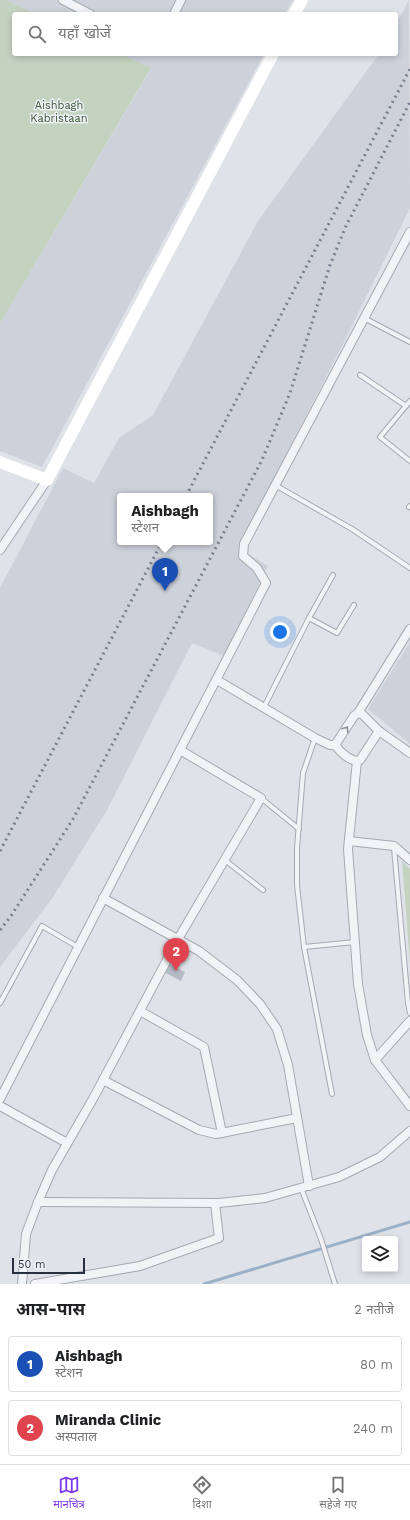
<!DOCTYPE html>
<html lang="hi">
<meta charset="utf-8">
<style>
:root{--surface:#fff;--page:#f2f2f2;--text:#202124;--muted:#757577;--line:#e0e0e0;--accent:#7c3aed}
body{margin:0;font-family:"Work Sans","Noto Sans Devanagari",sans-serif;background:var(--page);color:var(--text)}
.controls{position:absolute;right:12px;bottom:12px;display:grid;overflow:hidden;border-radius:4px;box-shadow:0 2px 6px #0003}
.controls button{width:36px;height:36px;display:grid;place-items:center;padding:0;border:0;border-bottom:1px solid var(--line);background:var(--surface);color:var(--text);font:20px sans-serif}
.scale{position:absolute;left:12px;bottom:10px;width:73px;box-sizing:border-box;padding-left:4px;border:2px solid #28303f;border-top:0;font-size:11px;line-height:14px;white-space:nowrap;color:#28303f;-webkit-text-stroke:3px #eff1f6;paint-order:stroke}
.you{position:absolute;left:280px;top:632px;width:14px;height:14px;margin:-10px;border:3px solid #fff;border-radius:50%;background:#1a73e8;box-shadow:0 0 0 6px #1a73e833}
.badge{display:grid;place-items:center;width:26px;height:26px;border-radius:50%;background:var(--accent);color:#fff;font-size:13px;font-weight:700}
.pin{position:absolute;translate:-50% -33px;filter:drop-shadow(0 1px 2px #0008)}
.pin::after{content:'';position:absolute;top:21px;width:14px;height:12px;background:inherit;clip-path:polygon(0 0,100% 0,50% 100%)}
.popup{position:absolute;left:117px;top:493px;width:96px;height:52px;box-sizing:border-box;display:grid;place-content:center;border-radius:4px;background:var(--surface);filter:drop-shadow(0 1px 3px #0005);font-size:13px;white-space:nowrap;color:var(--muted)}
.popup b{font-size:15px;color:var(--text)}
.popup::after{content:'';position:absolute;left:50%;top:100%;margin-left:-8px;border:8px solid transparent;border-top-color:var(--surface)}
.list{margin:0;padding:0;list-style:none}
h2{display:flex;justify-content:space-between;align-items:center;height:52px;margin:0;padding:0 16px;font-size:17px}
h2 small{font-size:13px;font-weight:400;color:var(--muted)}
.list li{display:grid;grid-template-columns:26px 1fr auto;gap:12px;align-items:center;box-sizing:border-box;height:56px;margin:0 8px 8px;padding:0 8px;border:1px solid var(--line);border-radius:4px}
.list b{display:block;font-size:15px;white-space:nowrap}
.list p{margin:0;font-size:13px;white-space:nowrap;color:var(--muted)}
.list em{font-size:13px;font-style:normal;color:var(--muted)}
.icon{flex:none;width:22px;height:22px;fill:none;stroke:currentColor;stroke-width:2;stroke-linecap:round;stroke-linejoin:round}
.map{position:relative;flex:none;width:410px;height:1284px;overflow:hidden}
.search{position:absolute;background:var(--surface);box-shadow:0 2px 6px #0003;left:12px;right:12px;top:12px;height:44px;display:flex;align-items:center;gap:10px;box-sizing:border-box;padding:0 14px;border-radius:4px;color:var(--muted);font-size:15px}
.sheet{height:180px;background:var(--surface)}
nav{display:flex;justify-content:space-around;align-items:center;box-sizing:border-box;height:56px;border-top:1px solid var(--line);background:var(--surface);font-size:11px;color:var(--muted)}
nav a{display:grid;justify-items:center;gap:2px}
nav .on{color:var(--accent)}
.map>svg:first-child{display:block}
.built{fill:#cdd1da;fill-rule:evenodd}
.green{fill:#c4d2c0}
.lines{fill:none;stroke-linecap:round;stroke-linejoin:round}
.stream{stroke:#9bafc7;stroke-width:3}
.building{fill:#b6bbc5}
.lane-casing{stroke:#a4a9b2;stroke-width:6}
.street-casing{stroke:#a4a9b2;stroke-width:10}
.lane{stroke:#f2f3f6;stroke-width:4}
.street{stroke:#f2f3f6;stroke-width:8}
.secondary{stroke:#fff;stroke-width:12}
.rail{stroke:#798191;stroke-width:3;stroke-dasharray:2 4;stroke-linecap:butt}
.oneway{stroke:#8d929a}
.labels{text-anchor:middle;stroke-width:3;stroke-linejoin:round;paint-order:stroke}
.park-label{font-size:11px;fill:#3c5a36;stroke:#eff1f6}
</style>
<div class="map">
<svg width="410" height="1284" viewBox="0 0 410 1284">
<rect width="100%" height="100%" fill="#dfe2e8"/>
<!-- built -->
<g class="built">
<path d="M 6,0 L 293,0 L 285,14 L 36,14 Z"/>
<path d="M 409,0 L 410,208 L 343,344 L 238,548 L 268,566 L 224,656 L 192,643 L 107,810 L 53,897 L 0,967 L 0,588 L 63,468 L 94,483 L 119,438 L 153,415 L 258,221 L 379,54 L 396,54 L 396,24 ZM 120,496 L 210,496 L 210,542 L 120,542 Z"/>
<path d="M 121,54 L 264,54 L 42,467 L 0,451 L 0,323 L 151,69 Z"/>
<path d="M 410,642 L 410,744 L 368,709 Z"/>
</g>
<!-- green -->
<g class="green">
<path d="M 0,0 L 6,0 L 36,14 L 14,14 L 14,54 L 121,54 L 151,68 L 0,323 Z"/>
<path d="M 402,861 L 410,869 L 410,963 Z"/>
</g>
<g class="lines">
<!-- stream -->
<path class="stream" d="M 204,1284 L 410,1222"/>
</g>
<!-- building -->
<path class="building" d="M 167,963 L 185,972 L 181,981 L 162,971 Z"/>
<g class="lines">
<!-- lane casing -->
<g class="lane-casing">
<g id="lane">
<path d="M 364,318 L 410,342"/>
<path d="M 360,375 L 406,406"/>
<path d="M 410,401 L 380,437 L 410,461"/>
<path d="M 275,485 L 352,529 L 410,568"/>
<path d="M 409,507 L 410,506"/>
<path d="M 309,618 L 337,633 L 354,605"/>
<path d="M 264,707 L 309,618 L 333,575"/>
<path d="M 315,738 L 303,773 L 297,848 L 297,885 L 304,947 L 332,1094"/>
<path d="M 261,798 L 299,829"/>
<path d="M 394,848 L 408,1003 L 410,1013"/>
<path d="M 225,860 L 263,890"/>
<path d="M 304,947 L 355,942"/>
<path d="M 0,1003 L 42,926 L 78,947"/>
<path d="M 301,1188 L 321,1239 L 335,1284"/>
</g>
</g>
<!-- street casing -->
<g class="street-casing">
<g id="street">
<path d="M 63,0 L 90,14"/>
<path d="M 174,14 L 181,0"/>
<path d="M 0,550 L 47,480"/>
<path d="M 217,680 L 315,738 L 330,745 L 335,745"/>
<path d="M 358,713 L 362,714 L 379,731 L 410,753"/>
<path d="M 379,731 L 360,760 L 357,761 L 348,849 L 358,984 L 367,1035 L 375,1060 L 410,1106"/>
<path d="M 335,745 L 354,716 L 358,713 L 410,629"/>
<path d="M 335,745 C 340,752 349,760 357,761"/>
<path d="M 349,841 L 394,846 L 410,860"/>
<path d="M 103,898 L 199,951 L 237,980 L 260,1004 L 277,1029 L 288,1065 L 309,1186"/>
<path d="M 140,1011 L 204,1047 L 222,1133"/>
<path d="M 375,1060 L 410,1021"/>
<path d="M 103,1080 L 199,1130 L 216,1134 L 297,1118"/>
<path d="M 0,1099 L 266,583 L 257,568 L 243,556 L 244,544 L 410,232"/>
<path d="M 0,1106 L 67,1143"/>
<path d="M 38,1202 L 219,1203 L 265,1198 L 339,1177 L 380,1157 L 410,1131"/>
<path d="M 22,1284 L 26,1234 L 38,1202 L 52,1170 L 94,1097 L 178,939 L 261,798 L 180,750"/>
<path d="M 35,1284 L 140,1266 L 219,1238 L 215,1203"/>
</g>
</g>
<!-- lane -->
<use href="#lane" class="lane"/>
<!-- street -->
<use href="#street" class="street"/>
<!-- secondary -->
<g class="secondary">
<path d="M 294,14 L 302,0"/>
<path d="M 0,462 L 47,480 L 273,54"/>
</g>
<!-- rail -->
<g class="rail">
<path d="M 186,496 L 410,69"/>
<path d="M 0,851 L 162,542"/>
<path d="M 0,930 L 11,916 L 73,819 L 262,460 L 290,393 L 330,265 L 346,226 L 410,102"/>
</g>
</g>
<!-- one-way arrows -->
<defs><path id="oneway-chevron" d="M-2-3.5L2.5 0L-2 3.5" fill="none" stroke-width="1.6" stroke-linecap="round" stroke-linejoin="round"/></defs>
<use class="oneway" href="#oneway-chevron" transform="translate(346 729) rotate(-56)"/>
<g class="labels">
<!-- park labels -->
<g class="park-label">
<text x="59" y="109">Aishbagh<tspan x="59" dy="13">Kabristaan</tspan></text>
</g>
</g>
</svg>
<div class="controls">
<button><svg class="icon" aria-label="layers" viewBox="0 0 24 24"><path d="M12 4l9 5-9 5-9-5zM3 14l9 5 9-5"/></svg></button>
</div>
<div class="scale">50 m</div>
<div class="you"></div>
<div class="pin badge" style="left:165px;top:591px;background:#1a4fb4">1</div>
<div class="popup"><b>Aishbagh</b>स्टेशन</div>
<div class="pin badge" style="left:176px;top:971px;background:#e0444e">2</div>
<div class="search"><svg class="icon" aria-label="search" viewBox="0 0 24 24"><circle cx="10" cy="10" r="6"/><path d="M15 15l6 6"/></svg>यहाँ खोजें</div>
</div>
<section class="sheet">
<h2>आस-पास<small>2 नतीजे</small></h2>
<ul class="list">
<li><span class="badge" style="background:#1a4fb4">1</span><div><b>Aishbagh</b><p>स्टेशन</p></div><em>80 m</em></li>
<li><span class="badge" style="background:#e0444e">2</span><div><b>Miranda Clinic</b><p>अस्पताल</p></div><em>240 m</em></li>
</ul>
</section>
<nav>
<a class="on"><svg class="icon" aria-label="map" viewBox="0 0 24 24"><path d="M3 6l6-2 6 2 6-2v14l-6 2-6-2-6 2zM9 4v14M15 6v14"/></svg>मानचित्र</a>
<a><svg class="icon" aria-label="directions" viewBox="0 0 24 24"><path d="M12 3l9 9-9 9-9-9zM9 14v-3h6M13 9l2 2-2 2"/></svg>दिशा</a>
<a><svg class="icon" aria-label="saved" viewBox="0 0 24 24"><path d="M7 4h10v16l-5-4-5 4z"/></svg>सहेजे गए</a>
</nav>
